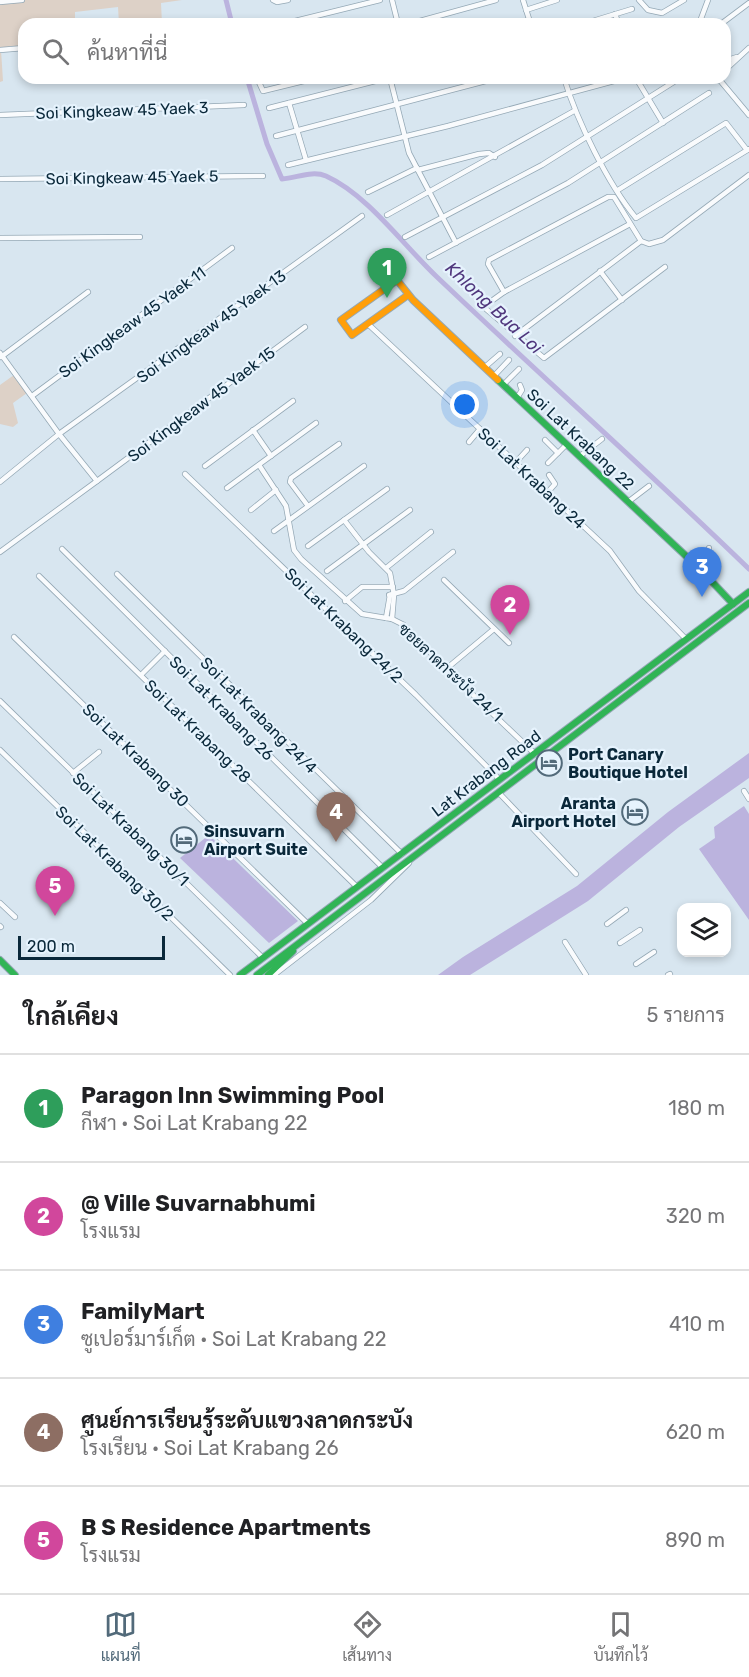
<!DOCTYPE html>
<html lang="th">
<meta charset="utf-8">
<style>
:root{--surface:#fff;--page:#f6f6f6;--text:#202124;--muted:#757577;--line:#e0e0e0;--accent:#526a7a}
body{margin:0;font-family:Rubik,Sarabun,sans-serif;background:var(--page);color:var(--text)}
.controls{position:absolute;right:18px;bottom:18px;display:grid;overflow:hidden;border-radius:12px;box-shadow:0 3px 9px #0003}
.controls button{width:54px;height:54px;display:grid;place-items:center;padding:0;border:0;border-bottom:2px solid var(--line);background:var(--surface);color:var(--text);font:30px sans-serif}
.scale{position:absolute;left:18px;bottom:15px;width:147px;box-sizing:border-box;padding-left:6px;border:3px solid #0a283a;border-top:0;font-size:16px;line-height:21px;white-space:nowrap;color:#0a283a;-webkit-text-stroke:4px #e6f3fd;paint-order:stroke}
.you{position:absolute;left:465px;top:405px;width:21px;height:21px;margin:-15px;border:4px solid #fff;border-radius:50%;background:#1a73e8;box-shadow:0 0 0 9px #1a73e833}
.badge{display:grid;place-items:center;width:39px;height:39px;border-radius:50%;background:var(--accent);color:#fff;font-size:20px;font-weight:700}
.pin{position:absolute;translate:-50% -50px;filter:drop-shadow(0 2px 3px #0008)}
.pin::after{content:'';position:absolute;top:32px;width:21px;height:18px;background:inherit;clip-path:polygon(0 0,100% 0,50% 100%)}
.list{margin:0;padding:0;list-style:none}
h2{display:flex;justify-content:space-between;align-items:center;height:78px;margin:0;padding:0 24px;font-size:26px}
h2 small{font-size:20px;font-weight:400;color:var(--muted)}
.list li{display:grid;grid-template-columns:39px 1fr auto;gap:18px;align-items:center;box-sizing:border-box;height:108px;padding:0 24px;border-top:2px solid var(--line)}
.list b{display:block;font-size:22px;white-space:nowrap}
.list p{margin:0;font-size:20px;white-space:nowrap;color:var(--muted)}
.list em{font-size:20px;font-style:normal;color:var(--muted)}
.icon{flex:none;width:33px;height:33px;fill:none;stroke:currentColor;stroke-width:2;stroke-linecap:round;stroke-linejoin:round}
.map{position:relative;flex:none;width:749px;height:975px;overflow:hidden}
.search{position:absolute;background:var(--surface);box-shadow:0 3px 9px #0003;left:18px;right:18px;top:18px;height:66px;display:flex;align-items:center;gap:15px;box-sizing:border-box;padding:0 21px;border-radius:18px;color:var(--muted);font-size:22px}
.sheet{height:618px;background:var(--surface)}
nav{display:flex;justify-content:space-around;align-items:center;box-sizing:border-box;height:84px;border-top:2px solid var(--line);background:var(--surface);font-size:16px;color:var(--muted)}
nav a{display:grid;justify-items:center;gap:3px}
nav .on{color:var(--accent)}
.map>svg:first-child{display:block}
.green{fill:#ddd1c7}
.water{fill:#bbb3de}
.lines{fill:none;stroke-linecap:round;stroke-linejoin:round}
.canal{stroke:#bbb3de;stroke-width:5}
.street-casing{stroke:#94a8b5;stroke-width:6}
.fast-casing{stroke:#94a8b5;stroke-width:8}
.slow-casing{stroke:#94a8b5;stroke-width:8}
.street{stroke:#f9fbfd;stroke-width:4.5}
.fast{stroke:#30b455;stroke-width:6}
.slow{stroke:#ff9f0a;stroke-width:6}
.labels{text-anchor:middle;stroke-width:4.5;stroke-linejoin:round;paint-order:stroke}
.street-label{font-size:16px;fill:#0a283a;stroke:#e6f3fd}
.poi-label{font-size:16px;font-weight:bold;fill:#0a283a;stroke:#e6f3fd;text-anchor:start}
.water-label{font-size:18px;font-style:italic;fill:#50377d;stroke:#e6f3fd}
</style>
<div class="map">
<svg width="749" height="975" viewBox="0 0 749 975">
<rect width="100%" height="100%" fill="#d8e6f0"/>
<!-- green -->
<g class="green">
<path d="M 0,0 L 182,0 L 161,3 L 162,24 L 119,24 L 118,7 L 75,12 L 75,24 L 24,24 L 24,48 L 1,50 L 3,81 L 0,82 Z"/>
<path d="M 14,375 L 27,393 L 13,403 L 18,423 L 13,427 L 0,424 L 0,385 Z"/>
</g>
<!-- water -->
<g class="water">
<path d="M 749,753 L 749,778 L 679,827 L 588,901 L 470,975 L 438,975 L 463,957 L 577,886 L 668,812 Z"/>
<path d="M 744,806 L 749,814 L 749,920 L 699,849 L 715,838 L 714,827 Z"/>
<path d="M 209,835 L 298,921 L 269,943 L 180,858 Z"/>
</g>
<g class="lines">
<!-- canal -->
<g class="canal">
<path d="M 226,0 L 232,24"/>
<path d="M 247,78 L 267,144 L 282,179 C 297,178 312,170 326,176 C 368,195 404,246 437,277 C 540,375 647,470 749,569"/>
</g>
<!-- street casing -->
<g class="street-casing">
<g id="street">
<path d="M 273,0 L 277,2 L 288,0"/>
<path d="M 392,0 L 398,24"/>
<path d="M 639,0 L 648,10 L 662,13 L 684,0"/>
<path d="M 0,2 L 22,0"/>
<path d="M 526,10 L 557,0"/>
<path d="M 615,14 L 619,24"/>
<path d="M 283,24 L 380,0"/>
<path d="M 409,24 L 496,0"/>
<path d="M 520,24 L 529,19 L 523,0"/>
<path d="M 583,24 L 632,9"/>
<path d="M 699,24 L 708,0"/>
<path d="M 721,24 L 749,3"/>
<path d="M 0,50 L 24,48"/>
<path d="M 725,61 L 737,57"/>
<path d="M 725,70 L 749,48"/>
<path d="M 257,78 L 263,91 L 316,78"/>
<path d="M 390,78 L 409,153 L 456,243"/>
<path d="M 564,78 C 577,121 608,184 636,218 L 749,149"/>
<path d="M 636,78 L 663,123"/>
<path d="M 718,78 L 749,115"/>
<path d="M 289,103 L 306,160"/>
<path d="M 269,108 L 387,78"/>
<path d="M 0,115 L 244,105"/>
<path d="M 276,136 L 497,78"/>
<path d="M 288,165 L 448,126 L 625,78"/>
<path d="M 418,170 L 479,154 L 489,153 L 495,157"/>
<path d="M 0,179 L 263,176"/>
<path d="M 618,190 L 726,123 L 747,150"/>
<path d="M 368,192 L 417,168"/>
<path d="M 387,215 L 574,111"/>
<path d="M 630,224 L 504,292 L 486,305 L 486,309 L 544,358 L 665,267"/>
<path d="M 405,237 L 542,165 L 680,78"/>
<path d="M 0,238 L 140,237"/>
<path d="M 429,257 L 568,183 L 709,93"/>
<path d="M 600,271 L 622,300"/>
<path d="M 504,292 L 488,264 L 489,260 L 608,197 L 614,197 L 641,241 L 649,244 L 663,240 L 749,175"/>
<path d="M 368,324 L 610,551 L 639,591 L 686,639"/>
<path d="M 515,336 L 641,241"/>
<path d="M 0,353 L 59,434 L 97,481 L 0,552"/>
<path d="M 1,357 L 88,292"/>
<path d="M 485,367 L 500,354"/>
<path d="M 494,376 L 509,360"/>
<path d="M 503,385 L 519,369"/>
<path d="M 32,396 L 232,248"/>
<path d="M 517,398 L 522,390 L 520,385"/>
<path d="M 253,430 L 271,456"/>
<path d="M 545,440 L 558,453"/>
<path d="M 469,442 L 480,429"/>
<path d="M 580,456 L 602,439"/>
<path d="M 516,462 L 527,450"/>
<path d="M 548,463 L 567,444"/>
<path d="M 259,465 L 286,506 L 294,550 L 301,559 L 362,614 L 392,619 L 404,625 L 446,669 L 535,754"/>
<path d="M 205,466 L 293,401"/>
<path d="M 185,474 L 416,695 L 500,780"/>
<path d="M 97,481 L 305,327"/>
<path d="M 0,482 L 59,434 L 362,216"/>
<path d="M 227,488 L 316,423"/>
<path d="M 547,493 L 555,484 L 549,475"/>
<path d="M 628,502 L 649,486"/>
<path d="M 308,506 L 290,482 L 291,478 L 339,444"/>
<path d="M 251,510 L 276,490"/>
<path d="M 344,520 L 369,552 L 390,573 L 394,595 L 392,619"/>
<path d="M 274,531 L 364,466"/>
<path d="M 308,546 L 387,489"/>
<path d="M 62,549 L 383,868"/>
<path d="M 386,568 L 431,532"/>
<path d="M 701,570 L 708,562 L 709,548"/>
<path d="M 327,571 L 410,510"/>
<path d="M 117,574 L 402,854"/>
<path d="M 39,576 L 357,887"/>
<path d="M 444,580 L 509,643"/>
<path d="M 389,595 L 404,591 L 453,552"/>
<path d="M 345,601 L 362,587 L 393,587"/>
<path d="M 386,618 L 390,595"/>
<path d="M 14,637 L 308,924"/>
<path d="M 446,669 L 494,629"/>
<path d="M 141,675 L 165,651"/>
<path d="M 0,701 L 263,958"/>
<path d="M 0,750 L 230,975"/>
<path d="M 73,773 L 99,752"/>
<path d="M 744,791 L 749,799"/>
<path d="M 499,793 L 576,874"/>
<path d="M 0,903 L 15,917"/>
<path d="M 607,924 L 626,910"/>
<path d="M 0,926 L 1,927"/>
<path d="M 565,942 L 586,975"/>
<path d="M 620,943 L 640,930"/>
<path d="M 636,964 L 654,952"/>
<path d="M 274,975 L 371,900 L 409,863"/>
<path d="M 668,975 L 670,974"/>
</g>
</g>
<!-- fast casing -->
<g class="fast-casing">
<g id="fast">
<path d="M 498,380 L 701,570 L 733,604"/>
<path d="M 0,960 L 15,975"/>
<path d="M 240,975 L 749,592"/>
<path d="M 257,975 L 749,603"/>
<path d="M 268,975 L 293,951"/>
</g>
</g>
<!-- slow casing -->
<g class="slow-casing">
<path id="slow" d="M 408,295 L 352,335 L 341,320 L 397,280 L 413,300 L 498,380"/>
</g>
<!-- street -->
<use href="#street" class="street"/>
<!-- fast -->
<use href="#fast" class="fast"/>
<!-- slow -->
<use href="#slow" class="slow"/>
</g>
<!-- icons -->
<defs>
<g id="hotel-ring" transform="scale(1.35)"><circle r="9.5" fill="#e6f3fd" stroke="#526a7a" stroke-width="1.5"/><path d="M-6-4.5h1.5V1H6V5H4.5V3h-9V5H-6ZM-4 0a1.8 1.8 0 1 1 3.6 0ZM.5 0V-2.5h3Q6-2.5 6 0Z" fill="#526a7a"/></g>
</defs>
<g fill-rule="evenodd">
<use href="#hotel-ring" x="549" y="763"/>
<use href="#hotel-ring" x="635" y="812"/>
<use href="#hotel-ring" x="184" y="840"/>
</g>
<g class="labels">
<!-- street labels -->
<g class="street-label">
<text transform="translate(122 110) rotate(-2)" y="6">Soi Kingkeaw 45 Yaek 3</text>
<text transform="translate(132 177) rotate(-1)" y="6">Soi Kingkeaw 45 Yaek 5</text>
<text transform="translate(132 322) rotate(-36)" y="6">Soi Kingkeaw 45 Yaek 11</text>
<text transform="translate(211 326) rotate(-36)" y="6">Soi Kingkeaw 45 Yaek 13</text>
<text transform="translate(201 404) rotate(-37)" y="6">Soi Kingkeaw 45 Yaek 15</text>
<text transform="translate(581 439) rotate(43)" y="6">Soi Lat Krabang 22</text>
<text transform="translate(532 478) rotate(43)" y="6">Soi Lat Krabang 24</text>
<text transform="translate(344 625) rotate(44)" y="6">Soi Lat Krabang 24/2</text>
<text transform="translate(451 672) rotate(43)" y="6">ซอยลาดกระบัง 24/1</text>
<text transform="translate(222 708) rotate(45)" y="6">Soi Lat Krabang 26</text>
<text transform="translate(259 715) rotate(45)" y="6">Soi Lat Krabang 24/4</text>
<text transform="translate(198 731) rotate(44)" y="6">Soi Lat Krabang 28</text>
<text transform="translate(136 755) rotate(44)" y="6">Soi Lat Krabang 30</text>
<text transform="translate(486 773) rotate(-37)" y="6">Lat Krabang Road</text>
<text transform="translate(131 829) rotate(44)" y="6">Soi Lat Krabang 30/1</text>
<text transform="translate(115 863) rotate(44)" y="6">Soi Lat Krabang 30/2</text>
</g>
<!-- poi labels -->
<g class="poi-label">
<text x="568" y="760">Port Canary<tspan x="568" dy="18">Boutique Hotel</tspan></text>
<text x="616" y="809" text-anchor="end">Aranta<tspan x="616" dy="18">Airport Hotel</tspan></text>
<text x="204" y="837">Sinsuvarn<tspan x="204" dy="18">Airport Suite</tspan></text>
</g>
<!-- water labels -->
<g class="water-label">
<text transform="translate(494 308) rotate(43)" y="6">Khlong Bua Loi</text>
</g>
</g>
</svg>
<div class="controls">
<button><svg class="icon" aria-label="layers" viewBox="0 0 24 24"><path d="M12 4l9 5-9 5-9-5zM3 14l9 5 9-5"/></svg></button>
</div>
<div class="scale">200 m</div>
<div class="you"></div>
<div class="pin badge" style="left:387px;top:298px;background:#2e9e5b">1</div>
<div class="pin badge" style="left:510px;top:635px;background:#d1479c">2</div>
<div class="pin badge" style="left:702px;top:597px;background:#3f7fe0">3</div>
<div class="pin badge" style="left:336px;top:842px;background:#8d6e63">4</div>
<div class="pin badge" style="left:55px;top:916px;background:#d1479c">5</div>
<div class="search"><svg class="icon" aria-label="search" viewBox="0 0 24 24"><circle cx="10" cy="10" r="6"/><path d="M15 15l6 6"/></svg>ค้นหาที่นี่</div>
</div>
<section class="sheet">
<h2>ใกล้เคียง<small>5 รายการ</small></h2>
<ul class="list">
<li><span class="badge" style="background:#2e9e5b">1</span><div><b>Paragon Inn Swimming Pool</b><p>กีฬา · Soi Lat Krabang 22</p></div><em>180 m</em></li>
<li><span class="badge" style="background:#d1479c">2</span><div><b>@ Ville Suvarnabhumi</b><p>โรงแรม</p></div><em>320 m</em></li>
<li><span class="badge" style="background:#3f7fe0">3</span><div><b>FamilyMart</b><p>ซูเปอร์มาร์เก็ต · Soi Lat Krabang 22</p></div><em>410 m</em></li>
<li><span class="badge" style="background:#8d6e63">4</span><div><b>ศูนย์การเรียนรู้ระดับแขวงลาดกระบัง</b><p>โรงเรียน · Soi Lat Krabang 26</p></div><em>620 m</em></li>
<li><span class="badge" style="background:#d1479c">5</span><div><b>B S Residence Apartments</b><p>โรงแรม</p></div><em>890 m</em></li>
</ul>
</section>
<nav>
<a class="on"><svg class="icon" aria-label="map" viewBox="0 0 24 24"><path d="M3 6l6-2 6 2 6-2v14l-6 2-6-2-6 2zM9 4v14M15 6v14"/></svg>แผนที่</a>
<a><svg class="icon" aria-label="directions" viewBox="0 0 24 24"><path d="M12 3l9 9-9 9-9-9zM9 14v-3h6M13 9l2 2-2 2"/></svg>เส้นทาง</a>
<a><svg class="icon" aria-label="saved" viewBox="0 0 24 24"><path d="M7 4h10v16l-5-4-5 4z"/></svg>บันทึกไว้</a>
</nav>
